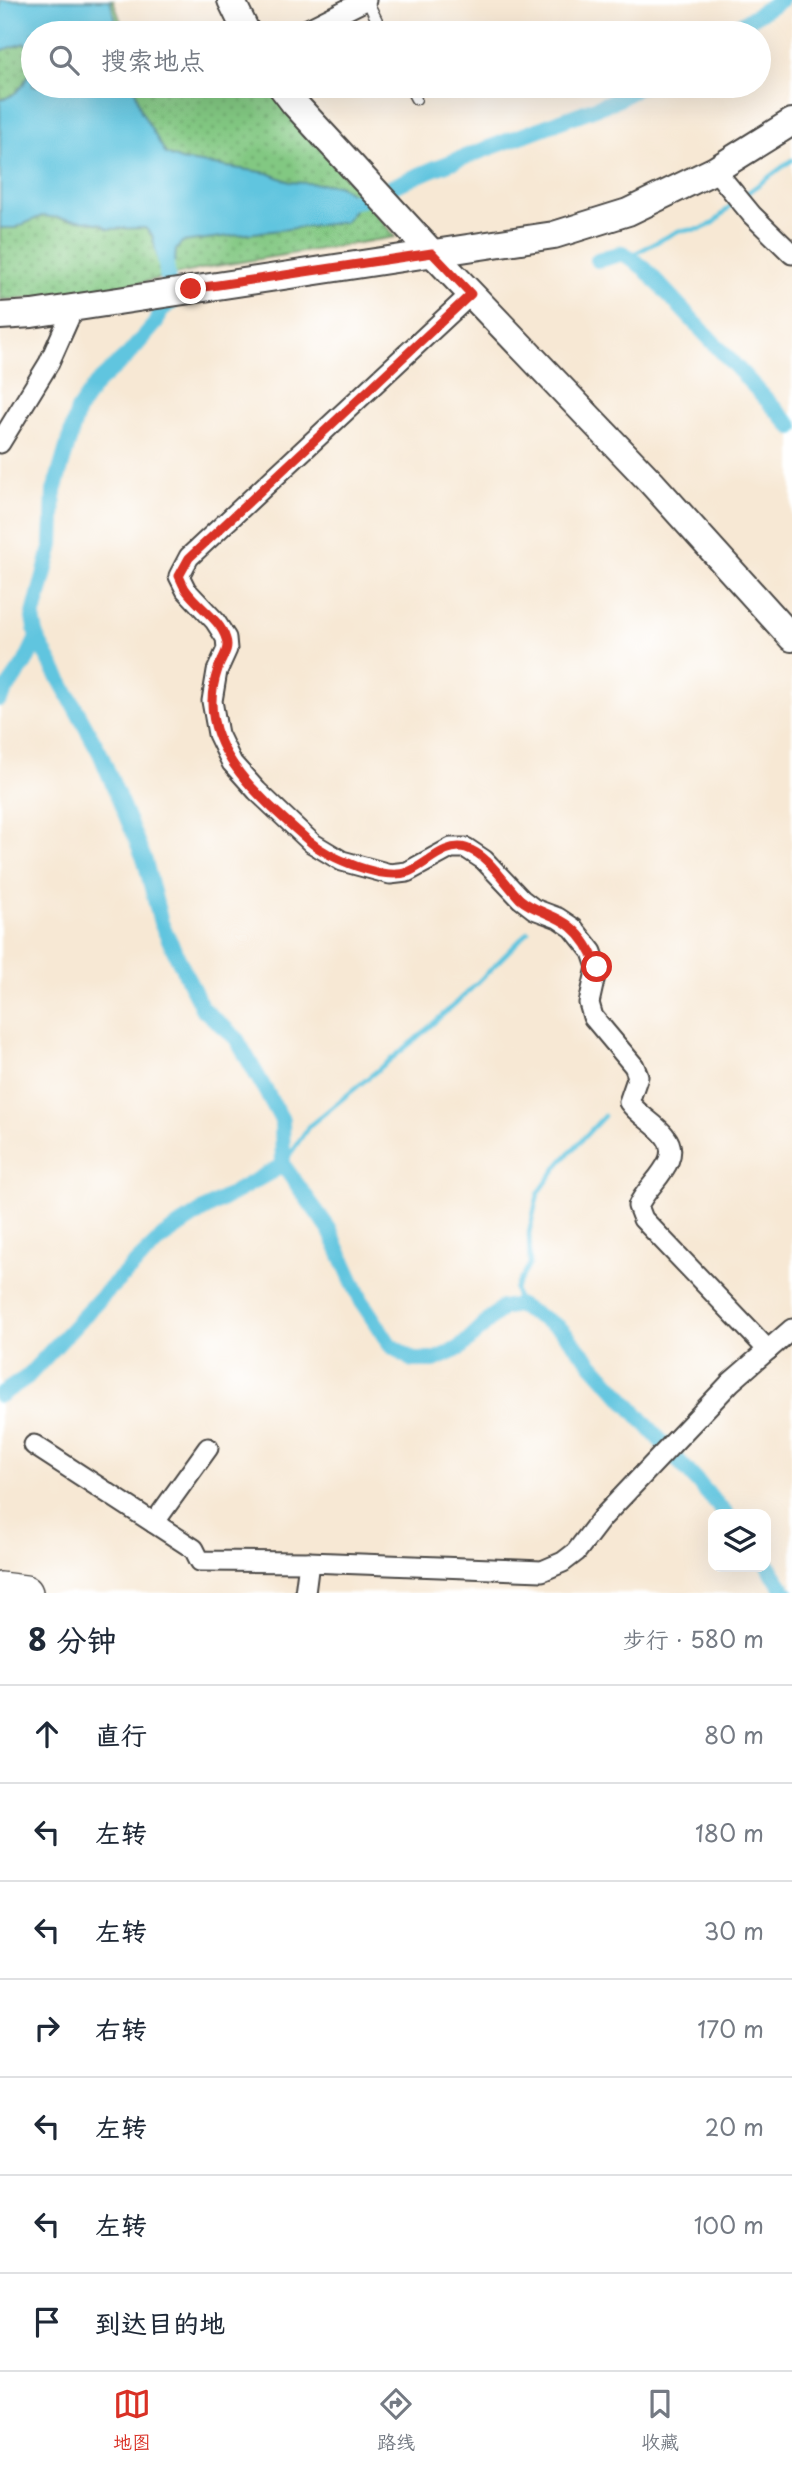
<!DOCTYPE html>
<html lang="zh">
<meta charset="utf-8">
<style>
:root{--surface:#fff;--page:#f6f6f7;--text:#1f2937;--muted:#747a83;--line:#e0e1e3;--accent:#d93025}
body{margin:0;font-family:"Playpen Sans","LXGW WenKai TC",sans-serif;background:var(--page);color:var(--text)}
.controls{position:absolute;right:21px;bottom:21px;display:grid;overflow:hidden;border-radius:14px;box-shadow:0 7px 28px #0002}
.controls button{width:63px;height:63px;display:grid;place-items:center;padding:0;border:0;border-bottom:2px solid var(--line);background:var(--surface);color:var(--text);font:35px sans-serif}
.stop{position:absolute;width:21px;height:21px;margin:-16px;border:5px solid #d93025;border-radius:50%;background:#fff}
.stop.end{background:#d93025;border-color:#fff;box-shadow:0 2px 7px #0008}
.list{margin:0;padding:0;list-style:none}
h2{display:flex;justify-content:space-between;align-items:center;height:91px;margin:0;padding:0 28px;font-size:30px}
h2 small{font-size:23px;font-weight:400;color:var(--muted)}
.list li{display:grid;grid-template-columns:46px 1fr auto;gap:21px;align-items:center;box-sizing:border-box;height:98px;padding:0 28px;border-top:2px solid var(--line)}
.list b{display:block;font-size:26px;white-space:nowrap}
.list em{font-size:23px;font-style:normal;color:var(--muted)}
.icon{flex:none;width:38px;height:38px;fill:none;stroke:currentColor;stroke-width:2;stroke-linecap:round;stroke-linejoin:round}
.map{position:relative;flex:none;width:792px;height:1593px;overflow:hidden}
.search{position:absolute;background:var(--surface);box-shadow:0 7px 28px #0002;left:21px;right:21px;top:21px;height:77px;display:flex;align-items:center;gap:18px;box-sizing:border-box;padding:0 24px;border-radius:38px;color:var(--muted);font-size:26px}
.sheet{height:777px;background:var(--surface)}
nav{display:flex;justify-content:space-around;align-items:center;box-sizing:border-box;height:98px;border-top:2px solid var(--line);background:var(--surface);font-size:19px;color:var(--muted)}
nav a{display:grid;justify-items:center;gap:4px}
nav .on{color:var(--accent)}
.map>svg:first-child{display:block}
.park{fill:url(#park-dots);stroke:#567a56;stroke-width:2}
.water{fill:#61c5df;stroke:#467885;stroke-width:2}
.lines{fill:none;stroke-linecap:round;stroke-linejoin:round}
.stream{stroke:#61c5df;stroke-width:4.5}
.canal{stroke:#61c5df;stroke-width:16}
.lane-casing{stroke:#4a4744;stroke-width:13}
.street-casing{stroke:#4a4744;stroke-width:23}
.secondary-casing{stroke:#4a4744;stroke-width:30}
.highway-casing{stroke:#4a4744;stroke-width:38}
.lane{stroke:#fff;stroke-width:10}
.street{stroke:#fff;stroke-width:19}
.secondary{stroke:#fff;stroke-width:26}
.highway{stroke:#fff;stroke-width:35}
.route{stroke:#d93025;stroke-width:9}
</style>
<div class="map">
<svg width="792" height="1593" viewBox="0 0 792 1593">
<defs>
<pattern id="park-dots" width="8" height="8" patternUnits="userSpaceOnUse" patternTransform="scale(1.75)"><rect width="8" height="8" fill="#82c882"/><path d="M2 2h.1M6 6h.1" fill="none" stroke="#6ba36b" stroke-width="1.8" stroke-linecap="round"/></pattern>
</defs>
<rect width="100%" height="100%" fill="#fff"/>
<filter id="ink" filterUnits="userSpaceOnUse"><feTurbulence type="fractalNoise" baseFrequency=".0143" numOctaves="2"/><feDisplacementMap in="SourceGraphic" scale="14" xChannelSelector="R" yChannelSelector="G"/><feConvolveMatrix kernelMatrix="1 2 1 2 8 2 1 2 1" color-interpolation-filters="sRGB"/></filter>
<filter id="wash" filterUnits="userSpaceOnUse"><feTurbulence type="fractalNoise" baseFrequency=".00686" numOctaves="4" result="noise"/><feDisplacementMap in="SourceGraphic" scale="28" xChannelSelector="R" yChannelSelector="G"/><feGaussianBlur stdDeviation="1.57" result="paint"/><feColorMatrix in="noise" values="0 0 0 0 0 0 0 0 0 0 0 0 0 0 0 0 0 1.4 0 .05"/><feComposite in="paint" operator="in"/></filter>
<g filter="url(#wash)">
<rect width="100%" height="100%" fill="#f7e8d4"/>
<!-- park -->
<path class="park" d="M 0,0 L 113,0 L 125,33 L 33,33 L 33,86 L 270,86 L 395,237 L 210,267 L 91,294 L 0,300 Z"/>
<!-- water -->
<g class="water">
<path d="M 0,0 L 110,0 L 119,33 L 33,33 L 33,51 L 25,43 L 0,51 Z"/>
<path d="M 33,67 L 33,86 L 134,86 L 141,111 L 166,154 L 181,160 L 268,173 L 290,182 L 338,185 L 361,200 L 345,222 L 182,242 L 176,250 L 175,261 L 159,263 L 152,235 L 145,228 L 108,229 L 101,224 L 87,221 L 42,216 L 15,228 L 0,228 L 0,99 C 17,98 26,81 33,67 Z"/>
</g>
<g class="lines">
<!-- stream -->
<g class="stream">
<path d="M 743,196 L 792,160"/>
<path d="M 628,257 L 678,231 L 701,229 L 714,223 L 733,203"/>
<path d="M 283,1165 L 309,1126 L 411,1043 L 465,995 L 528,932"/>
<path d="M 518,1305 L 515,1289 L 530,1264 L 529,1233 L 538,1194 L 560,1163 L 604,1116"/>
</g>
<!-- canal -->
<g class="canal">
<path d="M 727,33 L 781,0"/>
<path d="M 341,203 L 361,200 L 433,169 L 619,99 L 640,86"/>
<path d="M 163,242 L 171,303 L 162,309 L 155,324 L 128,355 L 96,384 L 78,410 L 54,491 L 52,545 L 33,618 L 37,638 L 100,753 L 145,861 L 161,923 L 202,1008 L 236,1038 L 282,1120 L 283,1165"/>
<path d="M 598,260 L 623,253 L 644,268 L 792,427"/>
<path d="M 0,699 L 25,663 L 37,638"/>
<path d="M 0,1395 L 27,1377 L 109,1289 L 163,1237 L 200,1212 L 283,1165 L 329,1229 L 362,1302 L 390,1345 L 413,1360 L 434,1360 L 460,1348 L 502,1308 L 518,1305 L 560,1328 L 726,1514"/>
<path d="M 766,1563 L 786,1593"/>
</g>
</g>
</g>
<g filter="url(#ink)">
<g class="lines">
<!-- lane casing -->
<g class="lane-casing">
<g id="lane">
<path d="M 367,0 L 383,33"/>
<path d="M 409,86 L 416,99"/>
</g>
</g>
<!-- street casing -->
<g class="street-casing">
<g id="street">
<path d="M 300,33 L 366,0"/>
<path d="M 715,170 L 752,215 L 792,254"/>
<path d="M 471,294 L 189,557 L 179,576 L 186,590 L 215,621 L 226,638 L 227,649 L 217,671 L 212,701 L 218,734 L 232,763 L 257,791 L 312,843 L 342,861 L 390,874 L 407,872 L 451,848 L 466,848 L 484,860 L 521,899 L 534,909 L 558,918 L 573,928 L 592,952 L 597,967 L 589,1003 L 593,1017 L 634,1066 L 638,1076 L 629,1102 C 639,1116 655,1123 665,1136 C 685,1160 647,1184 638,1206 L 643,1219 L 768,1350"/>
<path d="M 0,443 L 49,363 L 74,307"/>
<path d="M 34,1445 L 194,1549 L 200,1561 L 309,1562"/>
<path d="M 154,1523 L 208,1448"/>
<path d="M 305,1593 L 309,1562 L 542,1571 L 563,1562 L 576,1552 L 602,1518 L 731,1382 L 792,1329"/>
</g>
</g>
<!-- secondary casing -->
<g class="secondary-casing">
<g id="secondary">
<path d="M 231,0 L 247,33"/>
<path d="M 281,86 L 294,103 L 432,253 L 651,482 L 792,638"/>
<path d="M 0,316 L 32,314 L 554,235 L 628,212 L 715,170 L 792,122"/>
</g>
</g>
<!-- highway casing -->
<g class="highway-casing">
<path id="highway" d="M 0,1590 L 25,1593"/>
</g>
<!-- lane -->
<use href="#lane" class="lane"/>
<!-- street -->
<use href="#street" class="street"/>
<!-- secondary -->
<use href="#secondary" class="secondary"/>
<!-- highway -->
<use href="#highway" class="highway"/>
</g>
</g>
<g class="lines" filter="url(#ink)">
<!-- route -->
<path class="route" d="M 191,289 L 432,253 L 471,294 L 189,558 L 179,576 C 181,580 183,586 186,590 C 197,606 220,619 226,639 C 230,650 221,659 218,669 C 215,678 212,691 212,701 C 211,760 269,805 309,841 C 329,858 383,881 408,872 C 426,865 445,842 466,848 C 489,855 504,883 520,899 C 535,912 556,914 571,927 C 583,937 592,952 597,967"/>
</g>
</svg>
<div class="controls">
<button><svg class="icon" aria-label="layers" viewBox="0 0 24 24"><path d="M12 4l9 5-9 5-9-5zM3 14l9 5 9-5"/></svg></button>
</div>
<div class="stop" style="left:597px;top:967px"></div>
<div class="stop end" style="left:191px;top:289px"></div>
<div class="search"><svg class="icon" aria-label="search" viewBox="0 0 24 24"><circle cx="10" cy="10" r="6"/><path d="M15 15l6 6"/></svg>搜索地点</div>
</div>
<section class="sheet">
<h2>8 分钟<small>步行 · 580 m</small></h2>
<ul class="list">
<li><svg class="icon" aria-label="ahead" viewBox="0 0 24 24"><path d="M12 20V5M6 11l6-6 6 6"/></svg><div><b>直行</b></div><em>80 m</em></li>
<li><svg class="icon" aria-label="left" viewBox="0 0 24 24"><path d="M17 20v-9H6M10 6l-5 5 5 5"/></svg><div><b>左转</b></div><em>180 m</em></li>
<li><svg class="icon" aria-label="left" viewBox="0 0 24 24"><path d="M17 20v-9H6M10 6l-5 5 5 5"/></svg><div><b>左转</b></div><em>30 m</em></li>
<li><svg class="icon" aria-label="right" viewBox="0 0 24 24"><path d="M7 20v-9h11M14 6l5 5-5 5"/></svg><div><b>右转</b></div><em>170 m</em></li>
<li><svg class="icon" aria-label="left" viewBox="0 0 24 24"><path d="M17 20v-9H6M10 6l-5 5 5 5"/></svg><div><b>左转</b></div><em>20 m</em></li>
<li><svg class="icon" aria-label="left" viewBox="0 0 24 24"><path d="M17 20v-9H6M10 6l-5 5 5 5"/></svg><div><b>左转</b></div><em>100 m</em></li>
<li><svg class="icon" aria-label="arrive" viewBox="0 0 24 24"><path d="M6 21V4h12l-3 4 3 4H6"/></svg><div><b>到达目的地</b></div></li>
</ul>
</section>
<nav>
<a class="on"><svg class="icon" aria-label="map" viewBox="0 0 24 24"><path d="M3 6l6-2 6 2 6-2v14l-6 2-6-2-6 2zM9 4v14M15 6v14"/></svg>地图</a>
<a><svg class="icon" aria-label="directions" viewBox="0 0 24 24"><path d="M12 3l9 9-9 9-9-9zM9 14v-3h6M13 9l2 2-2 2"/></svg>路线</a>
<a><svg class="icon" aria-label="saved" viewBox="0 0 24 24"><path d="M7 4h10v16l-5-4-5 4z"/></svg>收藏</a>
</nav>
